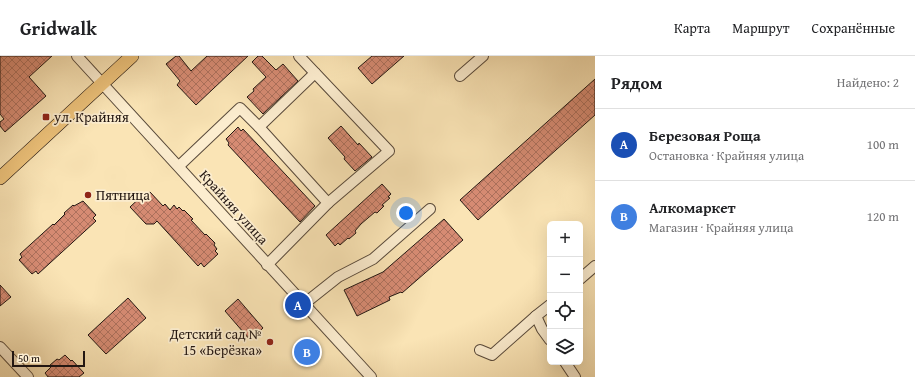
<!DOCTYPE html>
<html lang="ru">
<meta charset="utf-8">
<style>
:root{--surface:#fff;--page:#f6f6f6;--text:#202124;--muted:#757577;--line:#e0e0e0;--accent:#8f2418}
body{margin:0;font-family:"Gentium Book Plus",serif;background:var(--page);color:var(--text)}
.controls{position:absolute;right:12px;bottom:12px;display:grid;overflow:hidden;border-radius:6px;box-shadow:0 4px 16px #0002}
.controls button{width:36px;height:36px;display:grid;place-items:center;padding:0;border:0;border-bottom:1px solid var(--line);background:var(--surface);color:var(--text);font:20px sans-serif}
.scale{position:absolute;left:12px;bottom:10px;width:73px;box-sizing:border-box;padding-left:4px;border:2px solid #231712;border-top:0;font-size:11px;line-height:14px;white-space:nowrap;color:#231712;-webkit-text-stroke:3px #fcedcf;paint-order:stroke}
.you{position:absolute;left:406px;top:157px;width:14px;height:14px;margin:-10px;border:3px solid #fff;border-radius:50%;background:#1a73e8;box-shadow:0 0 0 6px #1a73e833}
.badge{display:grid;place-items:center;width:26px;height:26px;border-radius:50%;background:var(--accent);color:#fff;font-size:13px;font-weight:700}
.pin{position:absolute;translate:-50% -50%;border:2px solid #fff;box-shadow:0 1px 4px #0006}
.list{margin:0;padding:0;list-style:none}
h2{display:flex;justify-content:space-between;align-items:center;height:52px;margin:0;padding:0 16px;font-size:17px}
h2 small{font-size:13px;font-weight:400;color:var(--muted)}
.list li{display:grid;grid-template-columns:26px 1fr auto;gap:12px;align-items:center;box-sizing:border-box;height:72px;padding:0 16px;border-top:1px solid var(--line)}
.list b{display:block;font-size:15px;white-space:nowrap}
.list p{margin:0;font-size:13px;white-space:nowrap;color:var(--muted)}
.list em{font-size:13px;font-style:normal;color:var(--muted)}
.icon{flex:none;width:22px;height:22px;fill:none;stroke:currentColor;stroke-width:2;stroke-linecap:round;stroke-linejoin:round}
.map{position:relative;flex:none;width:595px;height:321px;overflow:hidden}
header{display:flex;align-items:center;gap:24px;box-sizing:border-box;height:56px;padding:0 20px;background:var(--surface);border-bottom:1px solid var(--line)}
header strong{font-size:19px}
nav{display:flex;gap:22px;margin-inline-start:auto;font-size:14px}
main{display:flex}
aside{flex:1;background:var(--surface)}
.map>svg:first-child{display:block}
.building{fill:url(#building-cross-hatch);stroke:#231712}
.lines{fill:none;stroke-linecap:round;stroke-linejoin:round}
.minor-casing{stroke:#594a3b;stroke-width:12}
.major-casing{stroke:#231712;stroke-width:14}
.minor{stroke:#fcedcf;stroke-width:10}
.major{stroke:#edc27a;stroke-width:13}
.poi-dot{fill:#8f2418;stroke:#fcedcf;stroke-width:1.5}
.labels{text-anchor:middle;stroke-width:3.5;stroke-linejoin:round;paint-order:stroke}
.poi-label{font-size:14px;fill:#231712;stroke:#fcedcf;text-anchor:start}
.street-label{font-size:14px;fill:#231712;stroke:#fcedcf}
</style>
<header>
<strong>Gridwalk</strong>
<nav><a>Карта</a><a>Маршрут</a><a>Сохранённые</a></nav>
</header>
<main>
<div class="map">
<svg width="595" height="321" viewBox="0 0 595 321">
<defs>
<pattern id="building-cross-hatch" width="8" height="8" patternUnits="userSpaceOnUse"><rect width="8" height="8" fill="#d68b73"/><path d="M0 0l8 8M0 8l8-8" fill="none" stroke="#ad715d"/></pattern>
</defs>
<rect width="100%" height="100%" fill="#fae4b5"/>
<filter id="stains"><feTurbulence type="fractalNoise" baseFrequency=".005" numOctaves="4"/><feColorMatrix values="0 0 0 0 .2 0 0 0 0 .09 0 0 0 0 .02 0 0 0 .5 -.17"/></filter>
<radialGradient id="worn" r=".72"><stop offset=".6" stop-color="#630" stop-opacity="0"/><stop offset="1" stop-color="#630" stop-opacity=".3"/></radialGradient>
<!-- building -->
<g class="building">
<path d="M 0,0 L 52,0 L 29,21 L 46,40 L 5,76 L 0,70 L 0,66 L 4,63 L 0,58 Z"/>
<path d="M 176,0 L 179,0 L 191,15 L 207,0 L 248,0 L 196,49 L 177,29 L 180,25 L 166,8 Z"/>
<path d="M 258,0 L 262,0 L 276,14 L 283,8 L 298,25 L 263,58 L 247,41 L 254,35 L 253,33 L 266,21 L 252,6 Z"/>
<path d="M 372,0 L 404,0 L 372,28 L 358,12 Z"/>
<path d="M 595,23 L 595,59 L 478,164 L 460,144 Z"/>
<path d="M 341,70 L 358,89 L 359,87 L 372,101 L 355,115 L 344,103 L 345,101 L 328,82 Z"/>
<path d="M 238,71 L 241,75 L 243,73 L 315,150 L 300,166 L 228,89 L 229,87 L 226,83 Z"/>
<path d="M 382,128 L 391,138 L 388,141 L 390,142 L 382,149 L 384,150 L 377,157 L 375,156 L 361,168 L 355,175 L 356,177 L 349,183 L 348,182 L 340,189 L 338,187 L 335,190 L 326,179 Z"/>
<path d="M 150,136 L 163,150 L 165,148 L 170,154 L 174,149 L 177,153 L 179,151 L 183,155 L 184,154 L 193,163 L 191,164 L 205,179 L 206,178 L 215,187 L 214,189 L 217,193 L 215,195 L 218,198 L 204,211 L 201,207 L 198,210 L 157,165 L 154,168 L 146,168 L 130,151 L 144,138 L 145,140 Z"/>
<path d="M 83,145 L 96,159 L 93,162 L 96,165 L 38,218 L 36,215 L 32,218 L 19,204 L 22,201 L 20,198 L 53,168 L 54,169 L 65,158 L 64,157 L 73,149 L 74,150 Z"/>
<path d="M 444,163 L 463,184 L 402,237 L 401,236 L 389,241 L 390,244 L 357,260 L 344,234 L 383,216 Z"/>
<path d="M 0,229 L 11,241 L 0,250 Z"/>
<path d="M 128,242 L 146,262 L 106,298 L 88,279 Z"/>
<path d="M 238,243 L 263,272 L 250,284 L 225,255 Z"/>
<path d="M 65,299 L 71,305 L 72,304 L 84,317 L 79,321 L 48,321 L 45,317 L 51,311 L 50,309 L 57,303 L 59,304 Z"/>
</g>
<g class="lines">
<!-- minor casing -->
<g class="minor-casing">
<g id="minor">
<path d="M 77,0 L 371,321"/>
<path d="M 460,20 L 483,0"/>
<path d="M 259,71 L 328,147"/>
<path d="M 179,110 L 240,52 L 259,71 L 315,17"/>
<path d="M 267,209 L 328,147 L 389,95 L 299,0"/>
<path d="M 580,223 L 595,210"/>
<path d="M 304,248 L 338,221 L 373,203 L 430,153"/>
<path d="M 550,249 L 536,260 L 542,273 L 550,284"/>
<path d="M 0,291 L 28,321"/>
<path d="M 480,294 L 492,299 L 536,260"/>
<path d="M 565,306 L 575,321"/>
</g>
</g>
<!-- major casing -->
<g class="major-casing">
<path id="major" d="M 0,122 L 132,0"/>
</g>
<!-- minor -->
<use href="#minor" class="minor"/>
<!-- major -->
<use href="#major" class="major"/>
</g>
<!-- markers -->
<g class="poi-dot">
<rect x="42" y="57" width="8" height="8" rx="2"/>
<circle cx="88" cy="139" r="4"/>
<circle cx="270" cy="286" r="4"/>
</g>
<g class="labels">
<!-- poi labels -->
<g class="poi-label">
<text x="54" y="66">ул. Крайняя</text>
<text x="96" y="144">Пятница</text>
<text x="262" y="283" text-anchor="end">Детский сад №<tspan x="262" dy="16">15 «Берёзка»</tspan></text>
</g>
<!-- street labels -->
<g class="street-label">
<text transform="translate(234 151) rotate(48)" y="5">Крайняя улица</text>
</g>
</g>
<rect width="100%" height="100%" filter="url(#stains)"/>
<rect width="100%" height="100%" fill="url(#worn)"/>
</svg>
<div class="controls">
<button>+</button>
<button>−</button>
<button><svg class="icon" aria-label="locate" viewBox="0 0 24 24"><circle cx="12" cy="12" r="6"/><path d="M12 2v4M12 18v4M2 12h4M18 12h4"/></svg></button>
<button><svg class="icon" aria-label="layers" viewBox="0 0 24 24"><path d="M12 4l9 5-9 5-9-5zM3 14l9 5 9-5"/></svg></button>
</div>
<div class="scale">50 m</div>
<div class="you"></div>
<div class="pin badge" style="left:298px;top:249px;background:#1a4fb4">A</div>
<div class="pin badge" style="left:307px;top:296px;background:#3f7fe0">B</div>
</div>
<aside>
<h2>Рядом<small>Найдено: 2</small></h2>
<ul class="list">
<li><span class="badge" style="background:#1a4fb4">A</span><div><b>Березовая Роща</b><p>Остановка · Крайняя улица</p></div><em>100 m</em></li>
<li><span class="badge" style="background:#3f7fe0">B</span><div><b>Алкомаркет</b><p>Магазин · Крайняя улица</p></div><em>120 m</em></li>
</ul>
</aside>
</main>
